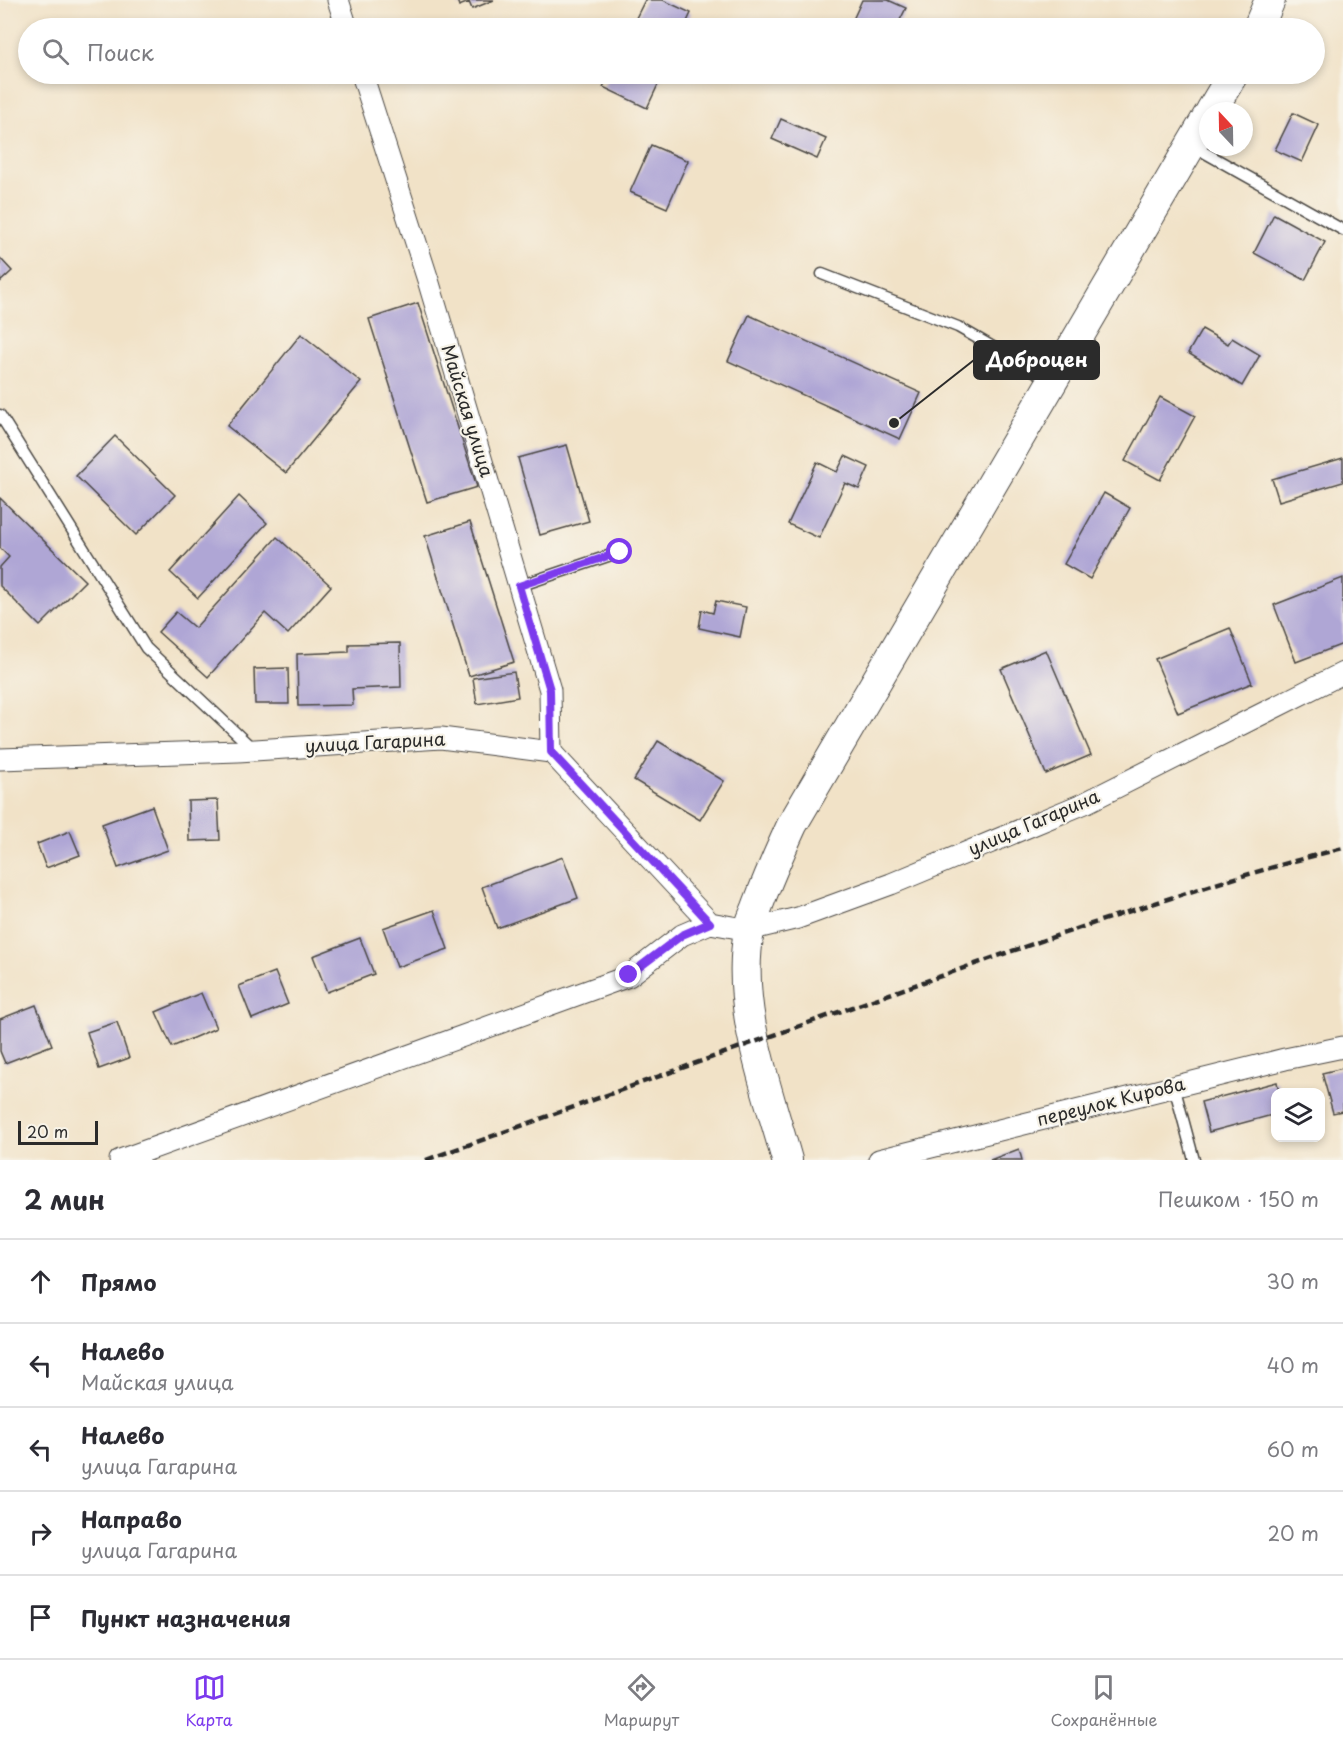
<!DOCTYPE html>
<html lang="ru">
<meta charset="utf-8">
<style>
:root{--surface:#fff;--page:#f7f7f7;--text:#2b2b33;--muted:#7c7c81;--line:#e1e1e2;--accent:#7c3aed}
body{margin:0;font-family:"Playpen Sans",sans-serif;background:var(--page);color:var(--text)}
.controls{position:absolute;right:18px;bottom:18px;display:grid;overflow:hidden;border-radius:12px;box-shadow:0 3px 9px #0003}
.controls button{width:54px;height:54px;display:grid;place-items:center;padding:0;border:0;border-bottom:2px solid var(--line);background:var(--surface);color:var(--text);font:30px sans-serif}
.compass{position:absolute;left:1199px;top:102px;width:54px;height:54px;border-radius:50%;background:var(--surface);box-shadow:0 3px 9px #0003;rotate:338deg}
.scale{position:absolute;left:18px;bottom:15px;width:80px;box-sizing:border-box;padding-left:6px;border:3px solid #2b2b2b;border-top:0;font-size:16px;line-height:21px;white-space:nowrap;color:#2b2b2b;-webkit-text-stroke:4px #f7f3e8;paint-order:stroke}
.stop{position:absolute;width:18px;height:18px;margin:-14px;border:4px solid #7c3aed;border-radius:50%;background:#fff}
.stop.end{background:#7c3aed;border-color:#fff;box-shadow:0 2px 6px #0008}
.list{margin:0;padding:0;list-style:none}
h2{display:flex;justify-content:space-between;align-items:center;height:78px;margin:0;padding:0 24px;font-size:26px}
h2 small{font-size:20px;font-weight:400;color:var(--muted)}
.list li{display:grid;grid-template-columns:39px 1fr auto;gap:18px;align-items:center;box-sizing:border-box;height:84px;padding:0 24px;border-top:2px solid var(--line)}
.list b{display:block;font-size:22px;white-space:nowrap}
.list p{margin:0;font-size:20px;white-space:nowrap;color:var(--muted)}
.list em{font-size:20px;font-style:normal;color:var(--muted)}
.icon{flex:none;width:33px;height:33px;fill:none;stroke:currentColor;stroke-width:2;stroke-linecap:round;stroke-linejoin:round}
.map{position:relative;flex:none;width:1343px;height:1160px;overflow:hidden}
.search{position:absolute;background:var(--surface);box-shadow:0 3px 9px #0003;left:18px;right:18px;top:18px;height:66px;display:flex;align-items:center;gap:15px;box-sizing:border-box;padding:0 21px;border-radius:33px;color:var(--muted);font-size:22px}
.sheet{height:498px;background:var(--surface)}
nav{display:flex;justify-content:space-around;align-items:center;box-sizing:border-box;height:84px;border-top:2px solid var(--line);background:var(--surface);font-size:16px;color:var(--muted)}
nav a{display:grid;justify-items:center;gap:3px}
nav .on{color:var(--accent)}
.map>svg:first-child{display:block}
.building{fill:#afa6d5}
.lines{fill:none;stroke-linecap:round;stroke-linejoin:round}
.lane-casing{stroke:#494642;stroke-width:13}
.street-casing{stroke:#494642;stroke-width:23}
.secondary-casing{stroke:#494642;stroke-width:32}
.lane{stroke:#fff;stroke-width:10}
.street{stroke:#fff;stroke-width:21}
.secondary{stroke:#fff;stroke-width:30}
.rail{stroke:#2b2b2b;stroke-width:4.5;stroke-dasharray:9 4.5;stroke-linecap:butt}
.route{stroke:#7c3aed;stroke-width:8}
.labels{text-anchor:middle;stroke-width:4.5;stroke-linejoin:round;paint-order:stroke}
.street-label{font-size:18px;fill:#2b2b2b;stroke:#f7f3e8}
.leader{fill:none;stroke:#2b2b2b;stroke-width:2}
.callout-dot{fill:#2b2b2b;stroke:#f7f3e8;stroke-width:2}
.callout{fill:#2b2b2b;stroke:#2b2b2b;stroke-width:2}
.callout-label{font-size:20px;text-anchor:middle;font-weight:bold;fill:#fff}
</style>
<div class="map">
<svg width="1343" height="1160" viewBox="0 0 1343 1160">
<rect width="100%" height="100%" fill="#f7f3e8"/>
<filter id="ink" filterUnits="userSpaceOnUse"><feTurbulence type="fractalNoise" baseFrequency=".0167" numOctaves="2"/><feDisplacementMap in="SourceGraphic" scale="12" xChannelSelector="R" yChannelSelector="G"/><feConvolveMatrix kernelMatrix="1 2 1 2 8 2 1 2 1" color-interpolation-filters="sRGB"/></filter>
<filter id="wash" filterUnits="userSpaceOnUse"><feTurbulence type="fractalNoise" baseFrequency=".008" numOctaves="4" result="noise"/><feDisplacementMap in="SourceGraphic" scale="24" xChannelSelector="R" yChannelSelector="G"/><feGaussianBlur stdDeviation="1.35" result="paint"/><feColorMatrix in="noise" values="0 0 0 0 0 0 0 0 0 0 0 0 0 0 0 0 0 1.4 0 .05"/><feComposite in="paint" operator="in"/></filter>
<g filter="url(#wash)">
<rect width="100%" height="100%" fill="#f1e2c7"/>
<g id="blocks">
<!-- building -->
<g class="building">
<path d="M 457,0 L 494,0 L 472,9 L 469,2 L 459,6 Z"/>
<path d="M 645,0 L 663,0 L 691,13 L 684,28 L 631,28 Z"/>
<path d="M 862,0 L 888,0 L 906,8 L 896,28 L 861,28 L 851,24 Z"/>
<path d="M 610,74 L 663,74 L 647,108 L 603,87 Z"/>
<path d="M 1293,113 L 1319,125 L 1302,162 L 1275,150 Z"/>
<path d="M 781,119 L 826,139 L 817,159 L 772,139 Z"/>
<path d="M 651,145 L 688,161 L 667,208 L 630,192 Z"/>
<path d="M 1274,214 L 1325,242 L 1305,280 L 1254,253 Z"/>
<path d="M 0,258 L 12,271 L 0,282 Z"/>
<path d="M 418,303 L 477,487 L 427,502 L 369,319 Z"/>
<path d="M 749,315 L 921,393 L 900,439 L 728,361 Z"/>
<path d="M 1202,329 L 1228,344 L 1232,338 L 1260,355 L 1242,386 L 1188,353 Z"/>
<path d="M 301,334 L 361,382 L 286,473 L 227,426 Z"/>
<path d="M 1160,397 L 1195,416 L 1160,480 L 1125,461 Z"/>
<path d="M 115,436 L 175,495 L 136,535 L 76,476 Z"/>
<path d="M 567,445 L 589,521 L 540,535 L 518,458 Z"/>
<path d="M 845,456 L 869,467 L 859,489 L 845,483 L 819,538 L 788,524 L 817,462 L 837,472 Z"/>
<path d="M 1343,458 L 1343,482 L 1279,501 L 1272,479 Z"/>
<path d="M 1104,493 L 1130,508 L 1090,579 L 1064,564 Z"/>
<path d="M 239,496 L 267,523 L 198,598 L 170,572 Z"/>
<path d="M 0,498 L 85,581 L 40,626 L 0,586 L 0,567 L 9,557 L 0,548 Z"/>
<path d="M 470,522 L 514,662 L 469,676 L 425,536 Z"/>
<path d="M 277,537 L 331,586 L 288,634 L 265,613 L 208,677 L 158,632 L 176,612 L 195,628 Z"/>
<path d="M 1343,578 L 1343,644 L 1296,662 L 1274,605 Z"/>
<path d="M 716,601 L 746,607 L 740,637 L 699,628 L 702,610 L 713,613 Z"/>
<path d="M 1230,628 L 1252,683 L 1178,713 L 1155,659 Z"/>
<path d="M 400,643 L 401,687 L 352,689 L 353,705 L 298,706 L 297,654 L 349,652 L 349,644 Z"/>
<path d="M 1046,650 L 1091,755 L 1046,774 L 1001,669 Z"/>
<path d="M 288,668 L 289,704 L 255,704 L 254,669 Z"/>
<path d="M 514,672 L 518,697 L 477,704 L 473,678 Z"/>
<path d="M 658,741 L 724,781 L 700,820 L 634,780 Z"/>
<path d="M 218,800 L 220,840 L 189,841 L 188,801 Z"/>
<path d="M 152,806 L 168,850 L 118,868 L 102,824 Z"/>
<path d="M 70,831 L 80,855 L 46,868 L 37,844 Z"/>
<path d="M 563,857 L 578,898 L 497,928 L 482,887 Z"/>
<path d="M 434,910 L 448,949 L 397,967 L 383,928 Z"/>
<path d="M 360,938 L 374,974 L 327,992 L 313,956 Z"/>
<path d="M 275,972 L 288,1004 L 252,1019 L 239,986 Z"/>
<path d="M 201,993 L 216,1028 L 172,1047 L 156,1012 Z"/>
<path d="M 36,1005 L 52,1045 L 5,1063 L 0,1051 L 0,1019 Z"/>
<path d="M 117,1022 L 129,1058 L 99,1069 L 87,1032 Z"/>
<path d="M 1343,1068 L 1343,1111 L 1333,1113 L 1322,1073 Z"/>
<path d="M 1277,1082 L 1279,1092 L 1276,1092 L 1276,1114 L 1209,1132 L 1201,1102 Z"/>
<path d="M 1019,1149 L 1022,1160 L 990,1160 Z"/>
</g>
</g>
</g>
<g filter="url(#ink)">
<use href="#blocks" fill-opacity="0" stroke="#494642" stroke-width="1.5"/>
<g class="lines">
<!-- lane casing -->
<g class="lane-casing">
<g id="lane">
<path d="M 1191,145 L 1343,230"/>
<path d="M 822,274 L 958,327 L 1052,381"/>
<path d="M 0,415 L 146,648 L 254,750"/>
<path d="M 519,586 L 620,552"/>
<path d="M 1174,1086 L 1194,1160"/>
</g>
</g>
<!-- street casing -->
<g class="street-casing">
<g id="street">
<path d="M 338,0 L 347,28"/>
<path d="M 362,74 L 428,280 L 550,690 L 551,752"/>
<path d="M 0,759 L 238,751 L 441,738 L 551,752 L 710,923 L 749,930 L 798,918 L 891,884 L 1085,803 L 1343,673"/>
<path d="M 120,1160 L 629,976 L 682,935 L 710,923"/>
<path d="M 879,1160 L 1285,1059 L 1343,1047"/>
</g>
</g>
<!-- secondary casing -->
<g class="secondary-casing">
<g id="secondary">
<path d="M 1258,28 L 1270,0"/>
<path d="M 1211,111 L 1233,74"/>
<path d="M 787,1160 C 767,1087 735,1008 749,931 C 750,922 755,914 758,905 C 768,878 780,851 792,825 L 1208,116"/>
</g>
</g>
<!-- lane -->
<use href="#lane" class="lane"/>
<!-- street -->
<use href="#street" class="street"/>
<!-- secondary -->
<use href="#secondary" class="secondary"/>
<!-- rail -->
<path class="rail" d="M 426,1160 C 591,1101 756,1041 921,983 C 1060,934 1200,885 1343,848"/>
</g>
</g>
<g class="lines" filter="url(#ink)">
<!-- route -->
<path class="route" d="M 620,552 L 519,586 L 550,690 L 551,752 L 710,923 L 682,935 L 629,975"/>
</g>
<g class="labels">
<!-- street labels -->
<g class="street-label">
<text transform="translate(467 411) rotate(73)" y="6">Майская улица</text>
<text transform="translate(375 743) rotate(-3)" y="6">улица Гагарина</text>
<text transform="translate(1034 823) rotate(-23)" y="6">улица Гагарина</text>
<text transform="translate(1111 1102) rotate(-14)" y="6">переулок Кирова</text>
</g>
</g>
<!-- callouts -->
<path class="leader" d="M894 423L974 360"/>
<circle class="callout-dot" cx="894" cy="423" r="6"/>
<rect class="callout" x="974" y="341" width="125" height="38" rx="6"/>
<g class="callout-label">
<text x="1037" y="367">Доброцен</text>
</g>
</svg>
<div class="controls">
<button><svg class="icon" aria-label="layers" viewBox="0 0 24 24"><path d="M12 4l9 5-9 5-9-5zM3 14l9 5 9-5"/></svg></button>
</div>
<svg class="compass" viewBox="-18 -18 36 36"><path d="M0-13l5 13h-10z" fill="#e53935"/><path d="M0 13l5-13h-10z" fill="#7c7c81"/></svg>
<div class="scale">20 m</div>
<div class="stop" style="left:620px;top:552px"></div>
<div class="stop end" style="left:629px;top:975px"></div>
<div class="search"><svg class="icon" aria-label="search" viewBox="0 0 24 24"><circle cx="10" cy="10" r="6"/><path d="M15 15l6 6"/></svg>Поиск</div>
</div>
<section class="sheet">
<h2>2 мин<small>Пешком · 150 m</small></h2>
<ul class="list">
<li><svg class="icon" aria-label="ahead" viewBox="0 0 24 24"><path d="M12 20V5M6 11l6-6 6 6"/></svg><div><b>Прямо</b></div><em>30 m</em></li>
<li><svg class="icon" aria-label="left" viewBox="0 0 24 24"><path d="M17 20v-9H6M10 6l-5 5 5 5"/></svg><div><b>Налево</b><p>Майская улица</p></div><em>40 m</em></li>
<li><svg class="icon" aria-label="left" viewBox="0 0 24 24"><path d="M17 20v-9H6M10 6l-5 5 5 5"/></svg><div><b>Налево</b><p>улица Гагарина</p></div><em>60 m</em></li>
<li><svg class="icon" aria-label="right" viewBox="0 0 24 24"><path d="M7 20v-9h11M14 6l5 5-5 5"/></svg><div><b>Направо</b><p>улица Гагарина</p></div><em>20 m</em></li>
<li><svg class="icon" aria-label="arrive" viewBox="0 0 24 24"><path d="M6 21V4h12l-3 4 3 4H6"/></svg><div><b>Пункт назначения</b></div></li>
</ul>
</section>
<nav>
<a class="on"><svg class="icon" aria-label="map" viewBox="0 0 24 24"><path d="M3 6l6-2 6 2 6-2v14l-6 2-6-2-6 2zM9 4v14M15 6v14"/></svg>Карта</a>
<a><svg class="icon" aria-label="directions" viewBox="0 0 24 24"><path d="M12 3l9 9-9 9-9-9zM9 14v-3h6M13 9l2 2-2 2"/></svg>Маршрут</a>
<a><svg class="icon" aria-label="saved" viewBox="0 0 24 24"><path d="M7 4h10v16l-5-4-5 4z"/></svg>Сохранённые</a>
</nav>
